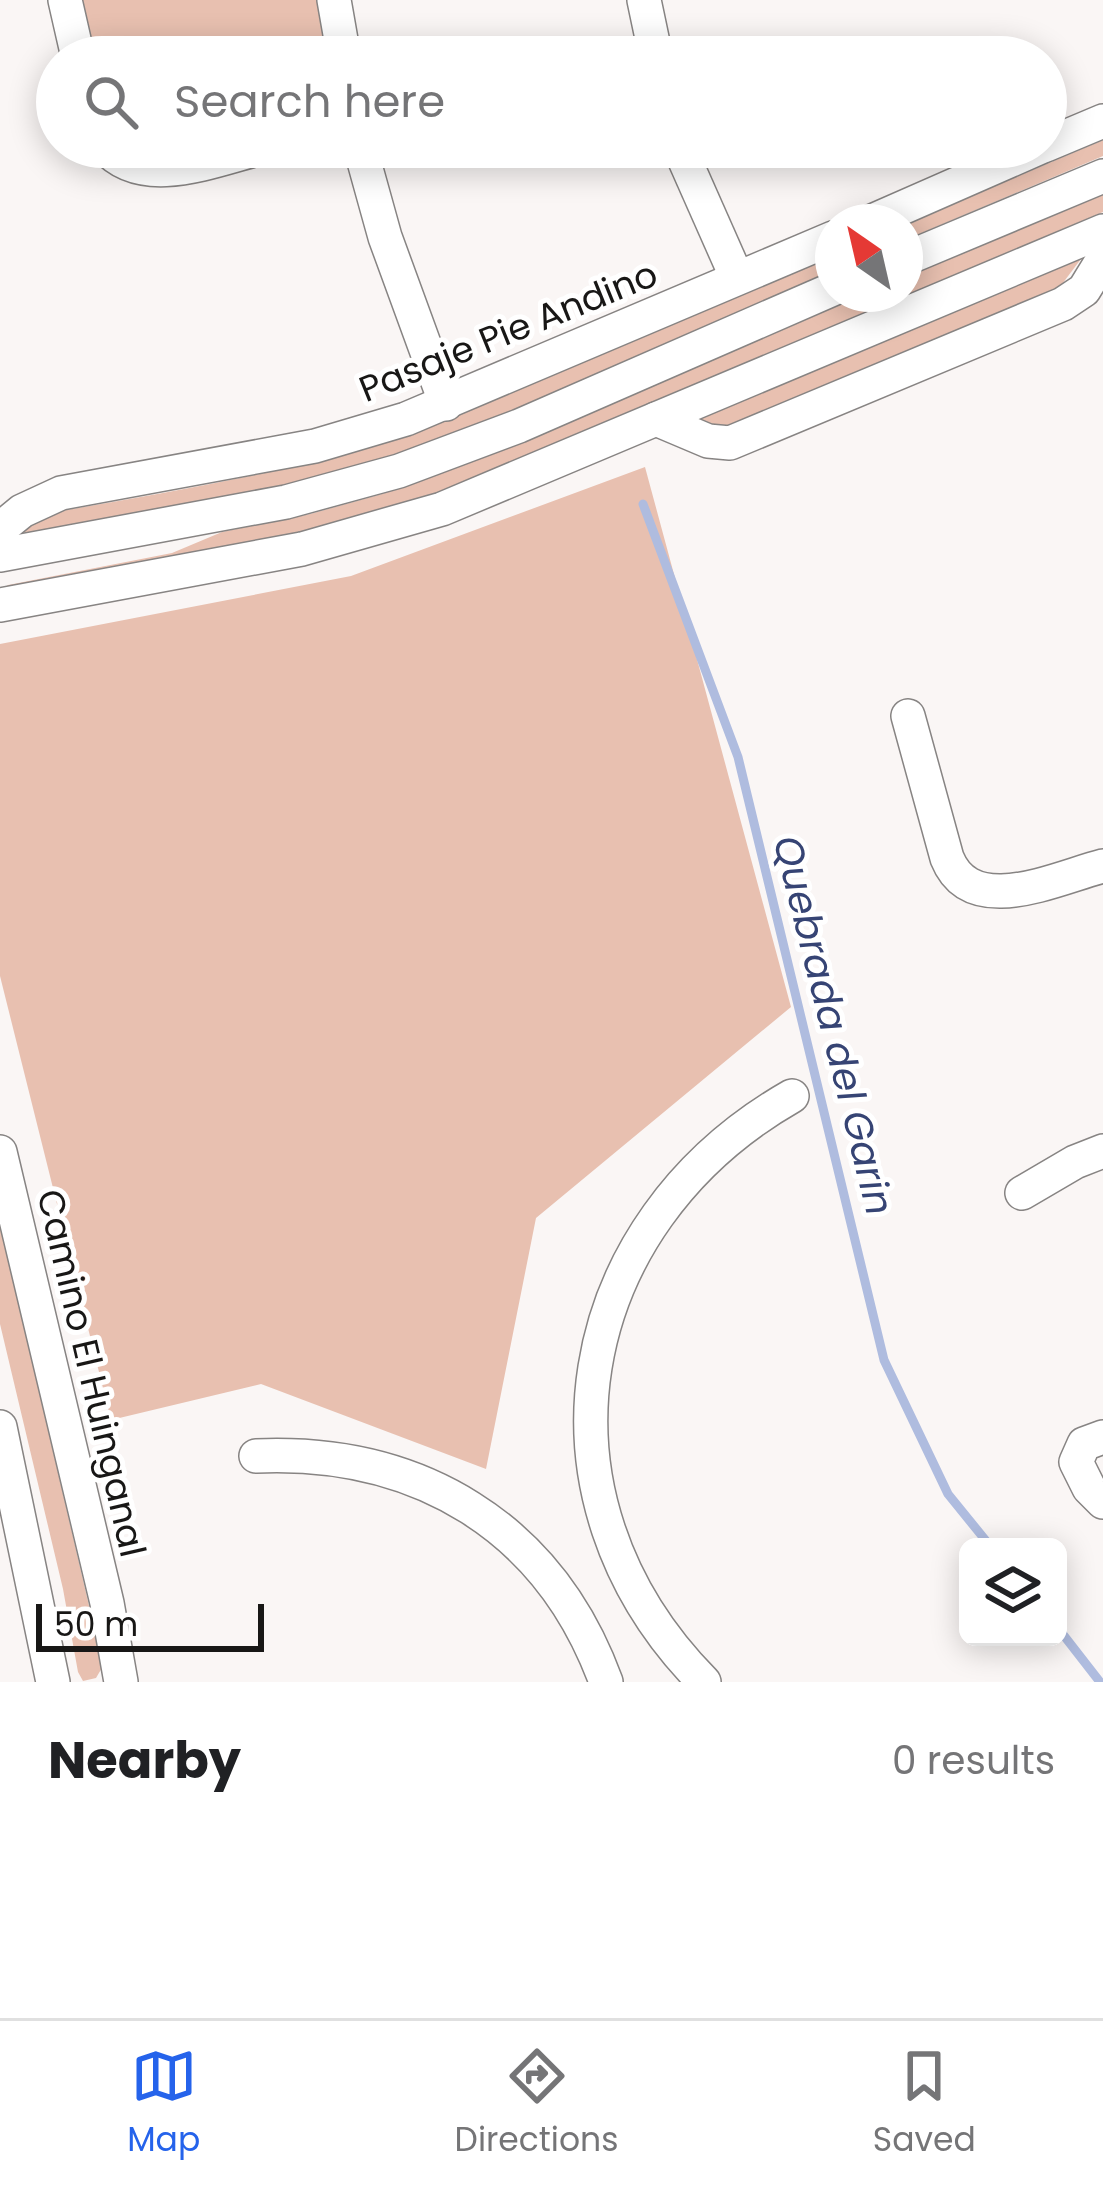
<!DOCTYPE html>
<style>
:root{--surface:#fff;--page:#f2f2f2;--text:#202124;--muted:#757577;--line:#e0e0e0;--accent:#2563eb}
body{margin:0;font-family:Poppins,sans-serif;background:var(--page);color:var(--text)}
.controls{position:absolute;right:36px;bottom:36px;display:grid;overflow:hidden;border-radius:18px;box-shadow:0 6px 30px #0003}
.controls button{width:108px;height:108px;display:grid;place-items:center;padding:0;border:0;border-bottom:3px solid var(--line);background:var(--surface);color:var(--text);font:60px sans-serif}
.compass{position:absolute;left:815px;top:204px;width:108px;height:108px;border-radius:50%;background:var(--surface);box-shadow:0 6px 30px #0003;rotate:326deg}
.scale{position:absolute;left:36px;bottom:30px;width:228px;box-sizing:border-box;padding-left:12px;border:6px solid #181716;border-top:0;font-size:33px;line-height:42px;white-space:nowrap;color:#181716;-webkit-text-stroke:9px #fff;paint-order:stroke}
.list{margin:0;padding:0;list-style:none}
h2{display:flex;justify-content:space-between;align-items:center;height:156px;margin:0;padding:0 48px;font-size:51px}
h2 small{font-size:39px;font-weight:400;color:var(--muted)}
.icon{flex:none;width:66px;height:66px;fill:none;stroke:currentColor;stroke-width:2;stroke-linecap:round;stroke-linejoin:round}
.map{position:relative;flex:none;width:1103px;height:1682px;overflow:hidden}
.search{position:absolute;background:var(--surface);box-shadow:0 6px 30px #0003;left:36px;right:36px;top:36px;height:132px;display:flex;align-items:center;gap:30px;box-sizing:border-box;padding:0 42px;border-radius:66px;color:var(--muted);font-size:45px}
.sheet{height:336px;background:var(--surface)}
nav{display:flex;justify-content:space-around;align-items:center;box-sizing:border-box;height:168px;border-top:3px solid var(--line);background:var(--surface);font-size:33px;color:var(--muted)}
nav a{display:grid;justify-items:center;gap:6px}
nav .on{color:var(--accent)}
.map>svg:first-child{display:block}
.green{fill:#e8c0b0}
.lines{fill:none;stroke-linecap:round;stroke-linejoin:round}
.stream{stroke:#afbcdf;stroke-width:9}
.minor-casing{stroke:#878483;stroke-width:36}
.minor{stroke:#fff;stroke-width:33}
.labels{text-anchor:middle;stroke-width:10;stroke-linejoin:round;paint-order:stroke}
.street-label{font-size:36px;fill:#181716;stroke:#fff}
.water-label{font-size:39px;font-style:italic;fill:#364474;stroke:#fff}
</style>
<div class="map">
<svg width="1103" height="1682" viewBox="0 0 1103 1682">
<rect width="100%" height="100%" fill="#faf6f5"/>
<!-- green -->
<g class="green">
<path d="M 78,0 L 318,0 L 328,57 L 90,57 Z"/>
<path d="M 1103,140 L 1103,156 L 905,240 L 905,224 Z"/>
<path d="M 1103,194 L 1103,212 L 634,411 L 507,470 L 388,509 L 271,540 L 0,591 L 8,585 L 172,553 L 222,532 L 310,514 L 382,494 L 517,445 L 865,294 L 905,294 L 905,277 Z"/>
<path d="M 833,254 L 833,271 L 474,429 L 385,460 L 313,481 L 19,536 L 38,515 C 167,492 295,473 419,431 Z"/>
<path d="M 1081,259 L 1053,296 L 733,431 L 688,424 Z"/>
<path d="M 645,467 L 791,1007 L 536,1218 L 486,1469 L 261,1384 L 111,1420 L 0,976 L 0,644 L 351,576 Z"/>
<path d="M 0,1223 L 103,1666 L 96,1678 L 83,1681 L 78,1672 L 63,1589 L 0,1324 Z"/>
</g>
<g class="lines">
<!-- stream -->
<g class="stream">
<path d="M 643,504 L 738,757 L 884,1360 L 948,1494 L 991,1547"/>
<path d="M 1058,1628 L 1100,1682"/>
</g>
<!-- minor casing -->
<g class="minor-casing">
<g id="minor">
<path d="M 65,0 L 78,57"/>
<path d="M 334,0 L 344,57"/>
<path d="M 644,0 L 656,57"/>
<path d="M 1046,145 L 1103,121"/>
<path d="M 105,147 C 144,192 218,158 266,147"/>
<path d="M 360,147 L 385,237 L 446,404"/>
<path d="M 679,147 L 737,278"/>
<path d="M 870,222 L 1041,147"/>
<path d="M 905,259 L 1103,176"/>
<path d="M 656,419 L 708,441 L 730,443 L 1063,304 L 1084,290 L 1103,259"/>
<path d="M 0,529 L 22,511 L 61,493 L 315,446 L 406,419 L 833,238"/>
<path d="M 0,555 L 286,502 L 399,471 L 519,426 L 833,289"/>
<path d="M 0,605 L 302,549 L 442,509 L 1103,231"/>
<path d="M 908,716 L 947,858 C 972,920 1056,878 1103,866"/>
<path d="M 0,1152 L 107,1603 L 121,1682"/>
<path d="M 1022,1193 L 1075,1162 L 1103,1151"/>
<path d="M 0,1427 L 53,1682"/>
<path d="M 1103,1437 L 1084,1444 L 1076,1462 L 1089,1488 L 1103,1502"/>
<path d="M 256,1456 C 418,1449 549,1526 606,1682"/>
<path d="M 704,1682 C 520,1496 568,1224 792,1096"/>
</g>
</g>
<!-- minor -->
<use href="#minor" class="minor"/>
</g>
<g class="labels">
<!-- street labels -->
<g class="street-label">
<text transform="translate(508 331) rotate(-22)" y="13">Pasaje Pie Andino</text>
<text transform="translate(92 1373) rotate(77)" y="13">Camino El Huinganal</text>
</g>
<!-- water labels -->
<g class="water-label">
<text transform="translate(834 1025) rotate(76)" y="14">Quebrada del Garin</text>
</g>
</g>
</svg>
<div class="controls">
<button><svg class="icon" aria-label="layers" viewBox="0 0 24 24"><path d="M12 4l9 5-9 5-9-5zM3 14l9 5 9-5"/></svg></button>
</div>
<svg class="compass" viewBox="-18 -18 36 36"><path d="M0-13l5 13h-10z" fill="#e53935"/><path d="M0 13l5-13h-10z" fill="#757577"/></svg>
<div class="scale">50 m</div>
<div class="search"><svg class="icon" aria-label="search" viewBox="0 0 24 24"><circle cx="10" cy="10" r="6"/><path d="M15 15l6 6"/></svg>Search here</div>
</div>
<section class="sheet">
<h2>Nearby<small>0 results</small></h2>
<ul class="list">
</ul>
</section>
<nav>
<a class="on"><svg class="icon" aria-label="map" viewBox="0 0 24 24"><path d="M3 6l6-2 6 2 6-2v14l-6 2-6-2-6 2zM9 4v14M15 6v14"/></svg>Map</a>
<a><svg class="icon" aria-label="directions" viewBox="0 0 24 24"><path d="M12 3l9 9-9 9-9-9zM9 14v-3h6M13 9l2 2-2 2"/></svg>Directions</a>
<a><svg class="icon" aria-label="saved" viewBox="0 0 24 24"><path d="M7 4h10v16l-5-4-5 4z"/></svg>Saved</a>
</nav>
